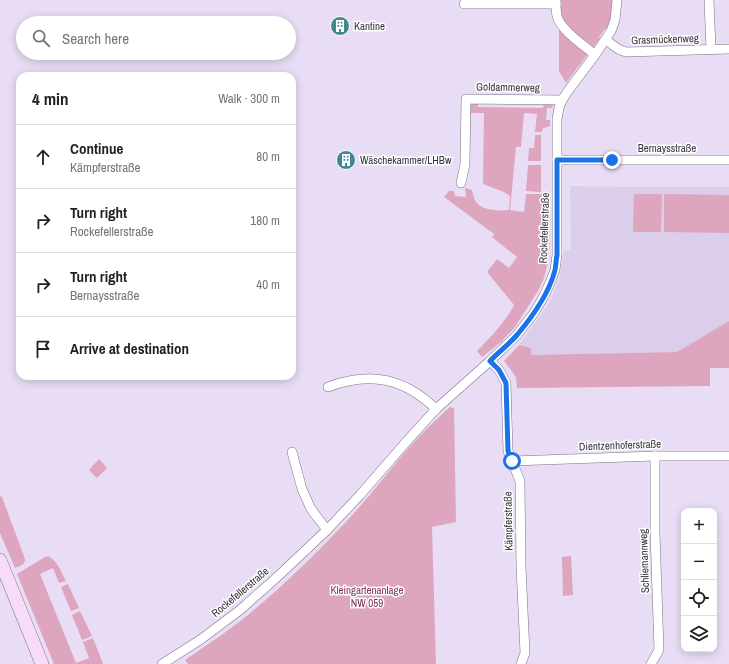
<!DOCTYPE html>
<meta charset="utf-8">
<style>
:root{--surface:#fff;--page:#f2f2f2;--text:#222;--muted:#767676;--line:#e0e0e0}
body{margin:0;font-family:"Archivo Narrow",sans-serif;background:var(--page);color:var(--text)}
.controls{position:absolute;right:12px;bottom:12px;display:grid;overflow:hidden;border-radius:8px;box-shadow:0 2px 10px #0003}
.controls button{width:36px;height:36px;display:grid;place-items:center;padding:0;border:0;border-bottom:1px solid var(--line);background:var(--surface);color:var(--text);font:20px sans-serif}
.stop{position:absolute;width:12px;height:12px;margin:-9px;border:3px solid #1a73e8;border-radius:50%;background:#fff}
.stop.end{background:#1a73e8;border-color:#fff;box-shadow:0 1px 4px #0008}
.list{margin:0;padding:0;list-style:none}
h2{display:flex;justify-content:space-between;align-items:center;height:52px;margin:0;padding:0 16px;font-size:17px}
h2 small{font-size:13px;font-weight:400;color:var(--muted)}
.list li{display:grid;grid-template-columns:26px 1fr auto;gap:12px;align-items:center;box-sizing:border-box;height:64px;padding:0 16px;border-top:1px solid var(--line)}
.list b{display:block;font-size:15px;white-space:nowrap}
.list p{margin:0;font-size:13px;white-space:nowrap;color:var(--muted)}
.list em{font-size:13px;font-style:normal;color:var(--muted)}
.icon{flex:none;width:22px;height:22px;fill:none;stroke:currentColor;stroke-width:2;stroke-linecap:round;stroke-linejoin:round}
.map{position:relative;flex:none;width:729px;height:664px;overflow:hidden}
.search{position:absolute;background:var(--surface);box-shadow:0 2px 10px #0003;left:16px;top:16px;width:280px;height:44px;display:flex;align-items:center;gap:10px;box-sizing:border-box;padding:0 14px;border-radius:22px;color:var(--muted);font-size:15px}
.panel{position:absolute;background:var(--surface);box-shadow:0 2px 10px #0003;left:16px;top:72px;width:280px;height:308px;border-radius:12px}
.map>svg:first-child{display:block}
.built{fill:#dbceea}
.green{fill:#dea5bf}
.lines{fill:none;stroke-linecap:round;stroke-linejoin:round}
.street-casing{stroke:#7b7185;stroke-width:10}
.secondary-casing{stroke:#7b7185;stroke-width:14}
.street{stroke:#fff;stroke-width:9}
.secondary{stroke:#f8dcf7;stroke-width:13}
.route{stroke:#1a73e8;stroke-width:5}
.labels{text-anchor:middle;stroke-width:3;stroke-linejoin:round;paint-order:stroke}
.poi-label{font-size:11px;fill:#39343d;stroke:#fff;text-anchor:start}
.street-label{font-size:11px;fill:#39343d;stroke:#fff}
.park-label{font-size:11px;fill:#843760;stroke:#fff}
</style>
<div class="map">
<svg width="729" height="664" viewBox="0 0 729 664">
<rect width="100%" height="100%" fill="#e8ddf4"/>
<!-- built -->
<path class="built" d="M 570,186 L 630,187 L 729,187 L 729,321 L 677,352 L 531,355 L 531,348 L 519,345 L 550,302 L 560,277 L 564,251 L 571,251 Z"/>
<!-- green -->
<g class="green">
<path d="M 561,0 L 612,0 C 612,11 612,19 606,29 L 605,29 L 599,37 L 600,38 L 566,83 L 559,71 L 559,31 Z"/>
<path d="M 478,101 L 478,107 L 543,108 L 544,103 L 551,103 L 553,105 L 552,108 L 547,108 L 546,120 L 550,120 L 550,126 L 543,128 L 542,132 L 535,132 L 537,114 L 524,113 L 521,147 L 516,147 L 510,210 L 524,212 L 526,194 L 542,194 L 542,208 L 550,214 L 549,253 L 547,266 L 544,278 L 538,291 L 515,327 L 501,342 L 482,357 L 477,351 C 489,339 507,320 514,305 L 487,272 L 497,259 L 509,268 L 517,257 L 492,237 L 494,234 L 444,197 L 449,191 L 454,191 L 455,196 L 466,197 L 465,188 L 472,190 C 473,194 474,199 476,202 C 483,211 499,211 509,210 L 510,196 L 504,192 L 483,184 L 484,113 L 469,113 L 469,107 L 471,104 Z"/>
<path d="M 535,135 L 541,135 L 541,161 L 528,161 L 529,148 L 534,148 Z"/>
<path d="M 528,165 L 541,165 L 541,192 L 526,191 Z"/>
<path d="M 634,194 L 662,194 L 661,232 L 633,232 Z"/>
<path d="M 664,194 L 729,195 L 729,233 L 664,232 Z"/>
<path d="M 729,321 L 729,368 L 710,368 L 710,386 L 517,388 L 516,377 L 504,361 L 519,345 L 531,348 L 531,355 L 677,352 Z"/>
<path d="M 450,407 L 454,408 L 456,522 L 432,527 L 436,664 L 188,664 L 185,660 C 198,651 210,643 223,634 C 267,602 307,563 344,524 C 366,501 385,476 405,452 C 419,436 434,421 450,407 Z"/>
<path d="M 99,459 L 107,468 L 97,478 L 89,470 Z"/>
<path d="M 0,496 L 2,497 L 25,559 C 25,565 20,566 15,568 L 0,533 Z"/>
<path d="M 48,556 C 58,561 61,572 66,581 L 59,583 L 53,568 L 40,574 L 76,663 L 89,658 L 83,642 L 93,638 L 103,664 L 54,664 L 17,574 L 45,557 Z"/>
<path d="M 571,556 L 573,595 L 563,596 L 562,557 Z"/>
<path d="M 68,584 L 79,608 L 71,611 L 61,587 Z"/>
<path d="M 80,611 L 92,636 L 82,640 L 72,615 Z"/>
</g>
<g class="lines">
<!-- street casing -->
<g class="street-casing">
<g id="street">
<path d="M 556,0 C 556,5 556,11 557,16 C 561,31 584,45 595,55"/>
<path d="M 709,0 L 711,49"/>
<path d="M 464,4 L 556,4"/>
<path d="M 606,40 L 618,49 L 626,52 L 729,49"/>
<path d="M 557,160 L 729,160"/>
<path d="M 461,183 L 465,164 L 466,99 L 562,100"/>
<path d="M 490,361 L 499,370 L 506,383 L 508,451 L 520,481 L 521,567 L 525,653 L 521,664"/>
<path d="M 328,387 C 370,371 404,378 436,409"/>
<path d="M 292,452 L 302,489 L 311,509 L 327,530"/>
<path d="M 512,461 L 655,456 L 729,456"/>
<path d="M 162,664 L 200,640 L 240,610 L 275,579 L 327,530 L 360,495 L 407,441 L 436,409 L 490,361 L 517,335 L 534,313 L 544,296 L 550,283 L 555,270 L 557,255 L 557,119 L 559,108 L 562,100 L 568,91 L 595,55 L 611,31 L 615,20 L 617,0"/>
<path d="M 651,664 L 659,650 L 655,533 L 655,456"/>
</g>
</g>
<!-- secondary casing -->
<g class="secondary-casing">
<path id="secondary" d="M 0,560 L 42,664"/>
</g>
<!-- street -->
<use href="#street" class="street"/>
<!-- secondary -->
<use href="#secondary" class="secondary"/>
</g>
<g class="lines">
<!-- route -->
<path class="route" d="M 512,461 L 508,451 L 506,383 L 499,370 L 490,361 C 499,352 509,344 517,335 C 533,316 549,294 555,270 C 556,265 556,260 557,255 L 557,160 L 612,160"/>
</g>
<!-- icons -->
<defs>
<g id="building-disc" transform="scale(1)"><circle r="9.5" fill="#41898e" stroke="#fff"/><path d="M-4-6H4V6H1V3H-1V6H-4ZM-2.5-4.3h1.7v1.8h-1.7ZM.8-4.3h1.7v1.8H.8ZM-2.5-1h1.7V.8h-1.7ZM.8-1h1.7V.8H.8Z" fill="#fff"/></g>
</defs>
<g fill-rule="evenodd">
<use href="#building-disc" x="340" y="26"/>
<use href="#building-disc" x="346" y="160"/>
</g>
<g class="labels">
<!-- poi labels -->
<g class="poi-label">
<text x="354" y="30">Kantine</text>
<text x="360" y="164">Wäschekammer/LHBw</text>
</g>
<!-- street labels -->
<g class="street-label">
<text transform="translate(665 39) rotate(-2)" y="4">Grasmückenweg</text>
<text transform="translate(508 87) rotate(1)" y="4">Goldammerweg</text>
<text x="667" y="152">Bernaysstraße</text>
<text transform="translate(544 228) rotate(-88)" y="4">Rockefellerstraße</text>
<text transform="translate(620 445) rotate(-2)" y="4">Dientzenhoferstraße</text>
<text transform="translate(508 521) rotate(-91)" y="4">Kämpferstraße</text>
<text transform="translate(644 561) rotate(-92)" y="4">Schliemannweg</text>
<text transform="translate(240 592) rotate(-40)" y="4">Rockefellerstraße</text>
</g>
<!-- park labels -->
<g class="park-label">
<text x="367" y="594">Kleingartenanlage<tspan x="367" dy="13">NW 059</tspan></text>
</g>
</g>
</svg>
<div class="controls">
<button>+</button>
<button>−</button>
<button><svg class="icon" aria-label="locate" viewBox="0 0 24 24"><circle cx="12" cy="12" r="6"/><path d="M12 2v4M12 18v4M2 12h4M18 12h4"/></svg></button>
<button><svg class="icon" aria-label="layers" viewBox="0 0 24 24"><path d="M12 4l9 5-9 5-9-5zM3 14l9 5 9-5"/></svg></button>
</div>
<div class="stop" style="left:512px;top:461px"></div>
<div class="stop end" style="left:612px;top:160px"></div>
<div class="search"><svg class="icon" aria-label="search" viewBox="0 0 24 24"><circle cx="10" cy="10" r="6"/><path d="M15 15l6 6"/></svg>Search here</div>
<section class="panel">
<h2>4 min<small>Walk · 300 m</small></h2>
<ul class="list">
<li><svg class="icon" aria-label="ahead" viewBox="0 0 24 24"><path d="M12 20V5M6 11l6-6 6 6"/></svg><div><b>Continue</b><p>Kämpferstraße</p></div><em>80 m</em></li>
<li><svg class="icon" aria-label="right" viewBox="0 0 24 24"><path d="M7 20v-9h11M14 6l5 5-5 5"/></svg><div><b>Turn right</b><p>Rockefellerstraße</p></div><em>180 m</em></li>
<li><svg class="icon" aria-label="right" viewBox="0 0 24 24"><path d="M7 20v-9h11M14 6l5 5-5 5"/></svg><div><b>Turn right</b><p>Bernaysstraße</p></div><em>40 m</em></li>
<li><svg class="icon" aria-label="arrive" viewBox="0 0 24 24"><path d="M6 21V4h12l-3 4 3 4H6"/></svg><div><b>Arrive at destination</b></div></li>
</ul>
</section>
</div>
